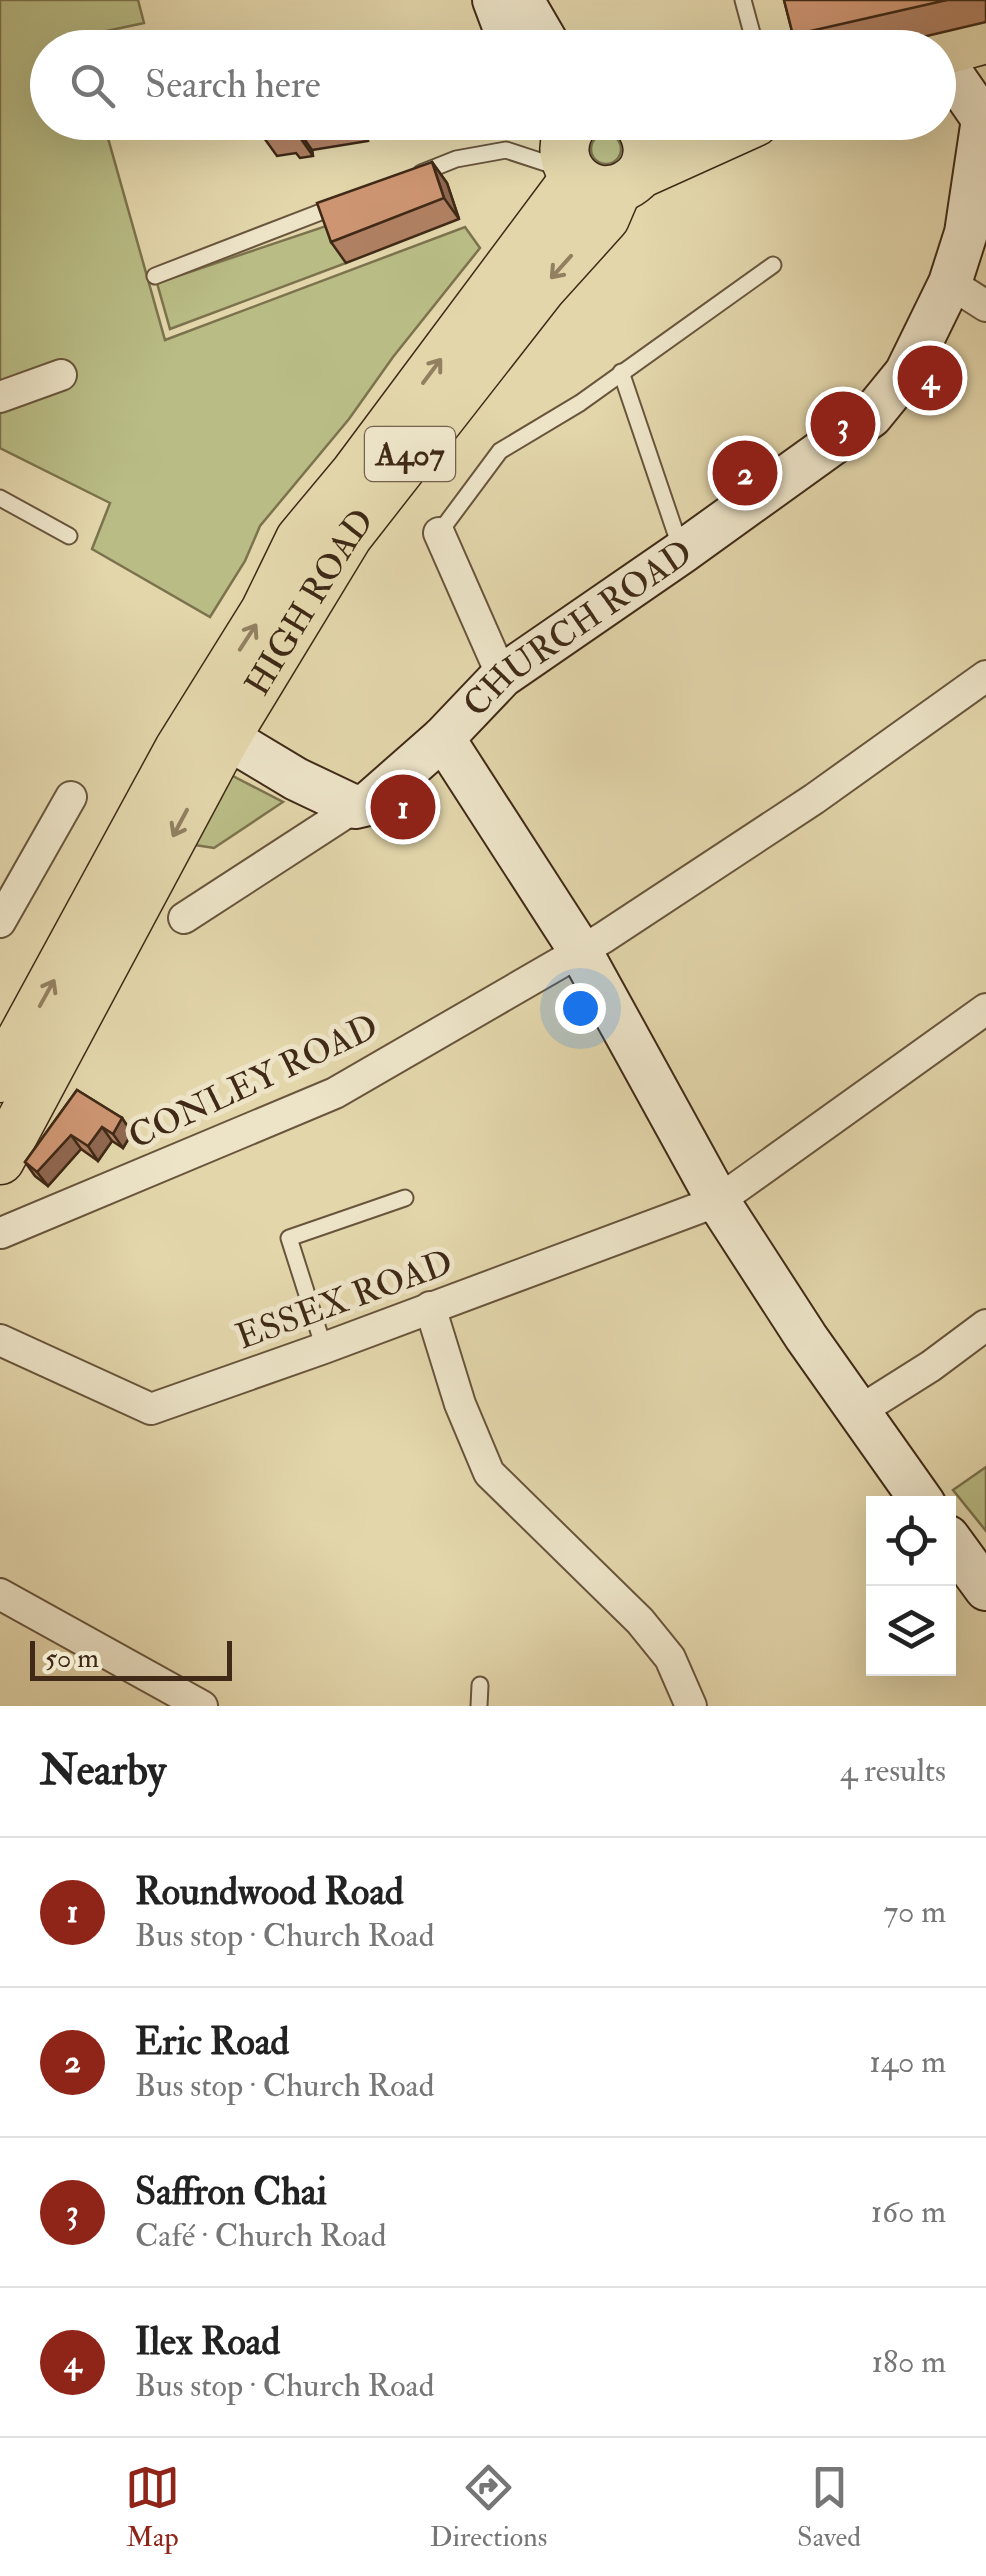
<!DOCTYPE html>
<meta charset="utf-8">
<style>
:root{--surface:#fff;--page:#f6f6f6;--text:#222;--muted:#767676;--line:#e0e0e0;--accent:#8f2418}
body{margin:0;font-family:"IM FELL Double Pica",serif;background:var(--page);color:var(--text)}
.controls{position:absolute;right:30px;bottom:30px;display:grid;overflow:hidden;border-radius:0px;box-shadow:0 10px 40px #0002}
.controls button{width:90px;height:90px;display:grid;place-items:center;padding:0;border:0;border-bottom:2px solid var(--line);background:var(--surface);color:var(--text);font:50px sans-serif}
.scale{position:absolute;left:30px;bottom:25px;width:202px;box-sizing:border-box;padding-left:10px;border:5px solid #402a17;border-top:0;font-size:28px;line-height:35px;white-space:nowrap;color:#402a17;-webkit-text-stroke:8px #ede4c8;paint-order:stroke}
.you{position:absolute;left:580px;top:1008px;width:35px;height:35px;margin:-25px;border:8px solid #fff;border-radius:50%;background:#1a73e8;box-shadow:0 0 0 15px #1a73e833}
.badge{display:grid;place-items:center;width:65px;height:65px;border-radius:50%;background:var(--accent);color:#fff;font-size:32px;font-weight:700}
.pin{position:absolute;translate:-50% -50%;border:5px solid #fff;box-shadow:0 2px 10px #0006}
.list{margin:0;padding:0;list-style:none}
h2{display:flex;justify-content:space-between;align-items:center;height:130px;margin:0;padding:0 40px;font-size:42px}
h2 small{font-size:32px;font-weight:400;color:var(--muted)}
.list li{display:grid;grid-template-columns:65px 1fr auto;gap:30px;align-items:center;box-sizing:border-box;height:150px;padding:0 40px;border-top:2px solid var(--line)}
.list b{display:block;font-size:38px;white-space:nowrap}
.list p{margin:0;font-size:32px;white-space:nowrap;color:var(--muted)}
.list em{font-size:32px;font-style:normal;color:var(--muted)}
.icon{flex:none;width:55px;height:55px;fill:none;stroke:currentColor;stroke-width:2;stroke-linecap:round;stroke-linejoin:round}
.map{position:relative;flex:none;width:986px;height:1706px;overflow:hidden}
.search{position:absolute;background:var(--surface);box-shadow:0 10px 40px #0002;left:30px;right:30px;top:30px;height:110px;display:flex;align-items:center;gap:25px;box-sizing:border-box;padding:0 35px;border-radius:55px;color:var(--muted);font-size:38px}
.sheet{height:730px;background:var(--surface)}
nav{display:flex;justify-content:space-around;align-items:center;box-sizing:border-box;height:140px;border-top:2px solid var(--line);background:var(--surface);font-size:28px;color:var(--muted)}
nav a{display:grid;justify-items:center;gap:5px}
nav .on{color:var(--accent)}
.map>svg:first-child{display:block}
.green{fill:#b9bc85;stroke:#7c734e;stroke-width:2.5}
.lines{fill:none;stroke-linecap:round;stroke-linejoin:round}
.lane-casing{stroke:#69553c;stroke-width:19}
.street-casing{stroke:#69553c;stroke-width:34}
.secondary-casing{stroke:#402a17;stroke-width:46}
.primary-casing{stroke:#402a17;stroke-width:51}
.lane{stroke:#ede4c8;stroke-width:15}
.street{stroke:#ede4c8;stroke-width:30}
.secondary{stroke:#ede4c8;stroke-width:42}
.primary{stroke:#e3d6ab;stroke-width:48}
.wall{fill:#b08062;stroke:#402a17;stroke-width:2.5}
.shaded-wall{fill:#906850;stroke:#402a17;stroke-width:2.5}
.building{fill:#cd9572;stroke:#402a17;stroke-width:2.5}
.oneway{stroke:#928061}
.labels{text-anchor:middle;stroke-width:10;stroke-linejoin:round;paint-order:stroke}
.shield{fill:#ede4c8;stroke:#74624c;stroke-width:2.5}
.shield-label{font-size:32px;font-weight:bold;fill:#402a17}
.street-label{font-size:35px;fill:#402a17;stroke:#ede4c8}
</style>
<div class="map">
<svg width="986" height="1706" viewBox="0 0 986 1706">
<rect width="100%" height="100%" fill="#e3d6ab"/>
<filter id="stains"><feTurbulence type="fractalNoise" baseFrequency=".002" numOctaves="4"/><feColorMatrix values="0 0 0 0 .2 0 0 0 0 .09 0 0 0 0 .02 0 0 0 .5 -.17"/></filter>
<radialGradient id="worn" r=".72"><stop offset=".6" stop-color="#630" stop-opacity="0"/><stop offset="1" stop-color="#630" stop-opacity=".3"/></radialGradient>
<!-- green -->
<g class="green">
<path d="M 0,0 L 138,0 L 144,23 L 97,33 L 99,47 L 48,48 L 48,122 L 117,123 L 118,127 L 106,131 L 165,340 L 465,227 L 480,248 L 393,357 L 349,419 L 260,526 L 245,561 L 210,617 L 92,549 L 110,503 L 0,448 Z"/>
<circle cx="606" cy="149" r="15"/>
<path d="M 332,224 L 346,263 L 170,329 L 157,283 Z"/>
<path d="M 229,774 L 283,802 L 214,848 L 195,845 Z"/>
<path d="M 986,1467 L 986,1531 L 953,1490 Z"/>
</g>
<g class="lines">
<!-- lane casing -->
<g class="lane-casing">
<g id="lane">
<path d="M 743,0 L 756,48"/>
<path d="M 421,173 L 456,159 L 506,150 L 561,168"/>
<path d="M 155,276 L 339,205"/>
<path d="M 621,372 L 681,549"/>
<path d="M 0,498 L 69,536"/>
<path d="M 439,533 L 500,451 L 580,403 L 773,265"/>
<path d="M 324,1348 L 289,1238 L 405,1198"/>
<path d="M 479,1706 L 480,1685"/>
</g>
</g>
<!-- street casing -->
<g class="street-casing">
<g id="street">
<path d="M 950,283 L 986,306"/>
<path d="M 0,397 L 61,375"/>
<path d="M 439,533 L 502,676"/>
<path d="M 184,918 L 355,807"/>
<path d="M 0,922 L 71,797"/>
<path d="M 1,1233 L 335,1093 L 603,938 L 814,799 L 986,676"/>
<path d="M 430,1307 L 460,1404 L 489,1473 L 640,1621 L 670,1658 L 691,1706"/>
<path d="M 0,1340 L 151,1409 L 324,1348 L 718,1201 L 986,1009"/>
<path d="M 858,1412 L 931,1366 L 986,1325"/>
<path d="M 0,1594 L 202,1706"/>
</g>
</g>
<!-- secondary casing -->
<g class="secondary-casing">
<g id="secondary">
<path d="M 494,0 L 512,48"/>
<path d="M 522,0 L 550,48"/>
<path d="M 947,67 L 983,119"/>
<path id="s1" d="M 226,737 L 296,779 L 355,807 L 368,804 L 443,738 L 502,676 L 682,552 L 871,416 L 906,373 L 950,283 L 966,233 L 983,119"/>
<path d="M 443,738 L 581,952 L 718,1201 L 806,1337 L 924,1504"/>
<path d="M 948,1537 L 986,1589"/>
</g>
</g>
<!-- primary casing -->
<g class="primary-casing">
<g id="primary">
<path d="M 938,52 L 986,39"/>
<path d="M 574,122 C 541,168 601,216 640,174 L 755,122"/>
<path d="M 638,122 C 650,140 651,157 640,174"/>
<path d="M 0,1078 L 179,749 L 265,611 L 300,539 L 355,473 L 575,178"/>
<path id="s2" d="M 0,1160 L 226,737 L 348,536 L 541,289 L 605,218 L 617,190"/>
</g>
</g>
<!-- lane -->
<use href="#lane" class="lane"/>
<!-- street -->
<use href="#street" class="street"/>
<!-- secondary -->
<use href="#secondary" class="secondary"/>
<!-- primary -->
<use href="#primary" class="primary"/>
</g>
<!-- wall -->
<g class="wall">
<path d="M 784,0 L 986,0 L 986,22 L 876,48 L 802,48 L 793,35 Z"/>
<path d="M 245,122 L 365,122 L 368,141 L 312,150 L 313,156 L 300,158 L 296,153 L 277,156 L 262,135 L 254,136 Z"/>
<path d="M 432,162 L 447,183 L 459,219 L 346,263 L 331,242 Z"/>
<path d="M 77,1090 L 122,1118 L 132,1133 L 123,1148 L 112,1141 L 98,1161 L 81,1149 L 48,1186 L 35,1176 L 25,1162 Z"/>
</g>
<!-- shaded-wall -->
<g class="shaded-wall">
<path d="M 355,122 L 365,122 L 368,141 Z"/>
<path d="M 293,123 L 312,150 L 313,156 L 294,129 Z"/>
<path d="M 432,162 L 447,183 L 459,219 L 444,198 Z"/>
<path d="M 122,1118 L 132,1133 L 123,1148 L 113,1134 Z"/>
<path d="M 102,1127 L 112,1141 L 98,1161 L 88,1146 Z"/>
<path d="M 71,1135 L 81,1149 L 48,1186 L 37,1172 Z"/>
</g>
<!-- building -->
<g class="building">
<path d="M 784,0 L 947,0 L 793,35 Z"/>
<path d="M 338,39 L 340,48 L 313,48 L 313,43 Z"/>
<path d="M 257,122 L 296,122 L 293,123 L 294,129 L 281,132 L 280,125 L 258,129 Z"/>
<path d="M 432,162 L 444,198 L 331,242 L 317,203 Z"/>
<path d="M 77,1090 L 122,1118 L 113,1134 L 102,1127 L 88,1146 L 71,1135 L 37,1172 L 25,1162 Z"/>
</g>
<!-- one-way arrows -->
<defs><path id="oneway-shaft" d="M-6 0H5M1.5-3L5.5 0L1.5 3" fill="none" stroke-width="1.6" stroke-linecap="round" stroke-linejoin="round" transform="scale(2.5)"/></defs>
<g class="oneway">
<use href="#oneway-shaft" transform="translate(561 267) rotate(132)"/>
<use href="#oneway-shaft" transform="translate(432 371) rotate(-53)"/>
<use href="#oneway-shaft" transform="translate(248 637) rotate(-57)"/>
<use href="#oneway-shaft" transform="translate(180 823) rotate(118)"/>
<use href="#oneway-shaft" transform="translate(47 993) rotate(-61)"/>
</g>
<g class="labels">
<!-- shield labels -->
<rect class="shield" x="365" y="427" width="90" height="54" rx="8"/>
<g class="shield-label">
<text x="410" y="465">A407</text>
</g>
<!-- street labels -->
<g class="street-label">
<text dy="12" stroke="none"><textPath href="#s2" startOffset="638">HIGH ROAD</textPath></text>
<text dy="12" stroke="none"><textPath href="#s1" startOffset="435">CHURCH ROAD</textPath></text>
<text transform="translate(253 1081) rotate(-25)" y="12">CONLEY ROAD</text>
<text transform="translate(344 1299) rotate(-20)" y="12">ESSEX ROAD</text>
</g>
</g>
<rect width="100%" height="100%" filter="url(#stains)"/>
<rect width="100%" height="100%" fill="url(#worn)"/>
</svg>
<div class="controls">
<button><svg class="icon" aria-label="locate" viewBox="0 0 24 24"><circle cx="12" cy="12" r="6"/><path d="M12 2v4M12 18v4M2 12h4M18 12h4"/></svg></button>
<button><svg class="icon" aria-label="layers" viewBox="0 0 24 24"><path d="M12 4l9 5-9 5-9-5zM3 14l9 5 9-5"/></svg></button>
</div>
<div class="scale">50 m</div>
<div class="you"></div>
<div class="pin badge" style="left:403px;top:807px">1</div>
<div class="pin badge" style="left:745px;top:473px">2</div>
<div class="pin badge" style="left:843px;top:424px">3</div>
<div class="pin badge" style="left:930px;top:378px">4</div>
<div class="search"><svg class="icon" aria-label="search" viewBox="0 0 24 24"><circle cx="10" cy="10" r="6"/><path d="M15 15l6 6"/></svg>Search here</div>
</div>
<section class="sheet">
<h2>Nearby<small>4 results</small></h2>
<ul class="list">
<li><span class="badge">1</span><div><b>Roundwood Road</b><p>Bus stop · Church Road</p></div><em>70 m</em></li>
<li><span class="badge">2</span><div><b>Eric Road</b><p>Bus stop · Church Road</p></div><em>140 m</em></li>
<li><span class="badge">3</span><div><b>Saffron Chai</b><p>Café · Church Road</p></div><em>160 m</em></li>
<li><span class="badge">4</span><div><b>Ilex Road</b><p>Bus stop · Church Road</p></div><em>180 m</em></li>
</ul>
</section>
<nav>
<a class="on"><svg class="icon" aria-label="map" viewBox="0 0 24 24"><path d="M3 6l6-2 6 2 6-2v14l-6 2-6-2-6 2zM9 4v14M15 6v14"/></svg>Map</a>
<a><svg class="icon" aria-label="directions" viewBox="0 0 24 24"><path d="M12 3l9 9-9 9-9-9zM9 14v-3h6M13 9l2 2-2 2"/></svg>Directions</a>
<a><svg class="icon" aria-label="saved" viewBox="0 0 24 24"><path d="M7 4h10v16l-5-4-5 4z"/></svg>Saved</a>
</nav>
